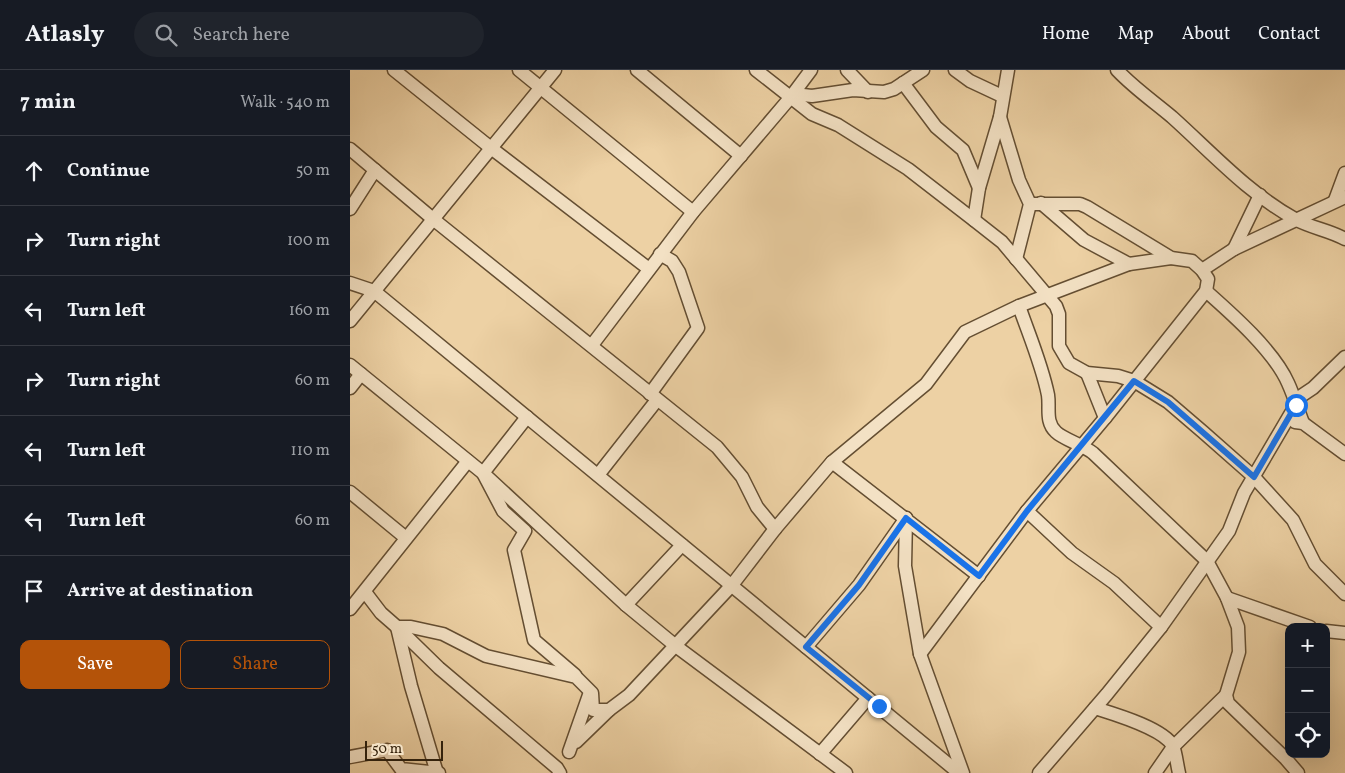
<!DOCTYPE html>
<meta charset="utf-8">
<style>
:root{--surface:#171b24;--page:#20242c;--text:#f1f3f6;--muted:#9ea1a6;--line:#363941;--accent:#b45309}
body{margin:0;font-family:Vollkorn,serif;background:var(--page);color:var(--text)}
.controls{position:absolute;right:15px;bottom:15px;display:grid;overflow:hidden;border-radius:10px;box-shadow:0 5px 20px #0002}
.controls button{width:45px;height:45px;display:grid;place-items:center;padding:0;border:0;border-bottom:1px solid var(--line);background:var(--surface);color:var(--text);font:25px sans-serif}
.scale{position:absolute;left:15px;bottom:12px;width:78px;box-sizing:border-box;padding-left:5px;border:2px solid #36230c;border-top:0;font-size:14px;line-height:18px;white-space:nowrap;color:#36230c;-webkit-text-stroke:4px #f3e1c4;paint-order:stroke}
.stop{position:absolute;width:15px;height:15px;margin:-11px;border:4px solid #1a73e8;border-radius:50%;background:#fff}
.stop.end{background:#1a73e8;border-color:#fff;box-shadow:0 1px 5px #0008}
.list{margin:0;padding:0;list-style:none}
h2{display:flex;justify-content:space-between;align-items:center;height:65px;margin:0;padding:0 20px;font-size:21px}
h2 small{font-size:16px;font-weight:400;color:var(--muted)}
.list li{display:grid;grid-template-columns:32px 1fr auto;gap:15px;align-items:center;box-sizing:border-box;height:70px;padding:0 20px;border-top:1px solid var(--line)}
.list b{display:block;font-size:19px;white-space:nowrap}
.list em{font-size:16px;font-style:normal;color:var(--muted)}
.actions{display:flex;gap:10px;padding:15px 20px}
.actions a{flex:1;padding:11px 0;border:1px solid var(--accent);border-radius:10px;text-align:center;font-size:18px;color:var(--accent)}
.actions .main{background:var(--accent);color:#fff}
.icon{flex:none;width:28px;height:28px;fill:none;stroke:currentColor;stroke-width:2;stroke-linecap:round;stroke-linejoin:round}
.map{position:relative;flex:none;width:995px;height:703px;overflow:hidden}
header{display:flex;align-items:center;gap:30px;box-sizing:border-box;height:70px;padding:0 25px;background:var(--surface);border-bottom:1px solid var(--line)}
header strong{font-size:24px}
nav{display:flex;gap:28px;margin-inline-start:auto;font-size:18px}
.search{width:350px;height:45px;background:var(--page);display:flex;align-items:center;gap:12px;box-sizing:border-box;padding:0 18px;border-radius:28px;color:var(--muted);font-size:19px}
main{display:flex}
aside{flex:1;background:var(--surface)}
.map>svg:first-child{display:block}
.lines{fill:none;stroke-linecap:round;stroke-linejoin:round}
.minor-casing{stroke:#644e32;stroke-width:15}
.minor{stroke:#f3e1c4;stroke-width:12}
.route{stroke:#1a73e8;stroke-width:6}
</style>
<header>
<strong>Atlasly</strong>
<div class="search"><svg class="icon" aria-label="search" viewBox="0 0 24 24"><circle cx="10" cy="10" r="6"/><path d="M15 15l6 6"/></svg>Search here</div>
<nav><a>Home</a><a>Map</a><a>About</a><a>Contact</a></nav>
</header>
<main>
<aside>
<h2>7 min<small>Walk · 540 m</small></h2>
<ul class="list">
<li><svg class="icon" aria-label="ahead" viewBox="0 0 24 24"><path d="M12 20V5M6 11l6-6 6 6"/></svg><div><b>Continue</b></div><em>50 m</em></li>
<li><svg class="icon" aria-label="right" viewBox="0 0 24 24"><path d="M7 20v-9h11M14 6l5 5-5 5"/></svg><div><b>Turn right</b></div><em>100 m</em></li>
<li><svg class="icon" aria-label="left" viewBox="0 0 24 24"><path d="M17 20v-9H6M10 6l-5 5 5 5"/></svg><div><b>Turn left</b></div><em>160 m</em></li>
<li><svg class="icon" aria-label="right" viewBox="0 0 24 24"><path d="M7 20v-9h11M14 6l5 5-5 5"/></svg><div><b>Turn right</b></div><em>60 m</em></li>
<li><svg class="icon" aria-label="left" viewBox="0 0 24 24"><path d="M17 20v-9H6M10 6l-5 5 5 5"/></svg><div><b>Turn left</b></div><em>110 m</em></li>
<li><svg class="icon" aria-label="left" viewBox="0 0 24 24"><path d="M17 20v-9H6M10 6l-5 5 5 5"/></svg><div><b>Turn left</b></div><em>60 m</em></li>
<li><svg class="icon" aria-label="arrive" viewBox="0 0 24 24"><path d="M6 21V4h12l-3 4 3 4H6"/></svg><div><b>Arrive at destination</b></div></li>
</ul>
<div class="actions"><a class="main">Save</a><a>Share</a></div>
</aside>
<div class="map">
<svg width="995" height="703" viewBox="0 0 995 703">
<rect width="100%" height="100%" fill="#edd1a4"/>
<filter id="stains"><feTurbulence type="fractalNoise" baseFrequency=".004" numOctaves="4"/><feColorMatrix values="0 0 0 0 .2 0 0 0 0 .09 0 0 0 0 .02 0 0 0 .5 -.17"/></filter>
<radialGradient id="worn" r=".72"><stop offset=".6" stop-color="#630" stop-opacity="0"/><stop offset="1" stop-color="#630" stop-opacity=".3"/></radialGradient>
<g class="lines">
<!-- minor casing -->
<g class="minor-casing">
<g id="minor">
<path d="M 44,0 L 141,78 L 299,199"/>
<path d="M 169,0 L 343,142"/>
<path d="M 287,0 L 391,86"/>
<path d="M 406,0 L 462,44 L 488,55 L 558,99 L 624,150 L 652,172 L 706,236 L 709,244 L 709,276 L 719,293 L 737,303 L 768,306 L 784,311 L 818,332 L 853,362 L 904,407 L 943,450 L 965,494 L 995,524"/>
<path d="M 497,0 L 518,22"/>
<path d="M 605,0 L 620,11 L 652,26"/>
<path d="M 767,0 C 784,18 803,31 822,47 C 862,83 898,123 945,149 C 961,158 979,160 995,169"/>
<path d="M 553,13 L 586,57 L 613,80 L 629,118"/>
<path d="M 444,24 L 462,26 L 503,20 L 534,22 L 544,19 L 573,0"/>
<path d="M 650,47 L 669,110 L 680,134 L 666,189"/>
<path d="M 0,79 L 83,149 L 367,377 L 392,407 L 407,437 L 425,459"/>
<path d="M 985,130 L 995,103"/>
<path d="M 691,133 L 734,170 L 779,194"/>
<path d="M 0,139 L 25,100"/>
<path d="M 624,150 L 629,118 L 650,47 L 658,0"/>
<path d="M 884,179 L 910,125"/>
<path d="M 852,200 L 884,179 L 995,127"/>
<path d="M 0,213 L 24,221 L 609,703"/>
<path d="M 856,221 C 882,244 924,281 938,313 C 944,326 948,340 953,353"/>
<path d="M 669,236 C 679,265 692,295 698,325 C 700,338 695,352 706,362 C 713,369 733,375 743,383 L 857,491 L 877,528 L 888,557 L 889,582 L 876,625 L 878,633 L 936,689 L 948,703"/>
<path d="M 0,251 L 205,0"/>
<path d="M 242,275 L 343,142 L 440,28 L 461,0"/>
<path d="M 0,295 L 133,403 L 276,535 L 327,577 L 496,703"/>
<path d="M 737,303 L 755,348"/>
<path d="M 0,318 L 11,304"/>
<path d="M 300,324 L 348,258 L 329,202 L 322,191 L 310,184"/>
<path d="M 177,347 L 133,403 L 153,441 L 175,461 L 164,480 L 184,570 L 225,605"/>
<path d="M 945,352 L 953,353 L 995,384"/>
<path d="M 482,392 L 629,506"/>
<path d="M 248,405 L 307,330"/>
<path d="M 0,422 L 56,468"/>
<path d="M 677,441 L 722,483 L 764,513 L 811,557"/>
<path d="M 556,448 L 555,496 L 570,584 L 613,703"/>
<path d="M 15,522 L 31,543 L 47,557 L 61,557 L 93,564 L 136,586 L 226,607 L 242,623 L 243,640 L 259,640 L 279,625 L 382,515 L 425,459 L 482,392 L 576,314 L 615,262 L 669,236 L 779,194 L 821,188"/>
<path d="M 877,528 L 960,557"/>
<path d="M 276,535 L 332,475"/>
<path d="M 0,539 L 118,391"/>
<path d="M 47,557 L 89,598 L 207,698 L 210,703"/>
<path d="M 47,557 L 61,616 L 87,703"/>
<path d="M 976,561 L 995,563"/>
<path d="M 456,577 L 509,515 L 556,448"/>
<path d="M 570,584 L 677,441 L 755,348 L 856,221 L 858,209 L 852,200 L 842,191 L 821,188 L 737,137 L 730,134 L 680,134"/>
<path d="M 745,638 C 764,644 813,658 823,676 C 826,683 827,695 829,703"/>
<path d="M 226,672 L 259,640"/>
<path d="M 219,682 L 239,625"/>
<path d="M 470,684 L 518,628"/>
<path d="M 0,687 L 37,680 L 51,699 L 89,703"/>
<path d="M 689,703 L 757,624 L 811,557 L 879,461 L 894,423 L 951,326 L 963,318 L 995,287"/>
<path d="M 805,703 L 823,677 L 876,625"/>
</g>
</g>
<!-- minor -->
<use href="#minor" class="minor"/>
</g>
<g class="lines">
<!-- route -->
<path class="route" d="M 529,636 L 456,577 L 509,515 L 556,448 L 629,506 L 677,441 L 784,311 L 818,332 L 904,407 L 946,335"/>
</g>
<rect width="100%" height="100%" filter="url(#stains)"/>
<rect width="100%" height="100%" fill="url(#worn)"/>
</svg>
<div class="controls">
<button>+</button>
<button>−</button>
<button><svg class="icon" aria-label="locate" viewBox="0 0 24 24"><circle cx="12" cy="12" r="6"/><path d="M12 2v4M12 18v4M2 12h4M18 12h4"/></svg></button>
</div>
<div class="scale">50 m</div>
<div class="stop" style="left:946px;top:335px"></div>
<div class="stop end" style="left:529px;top:636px"></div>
</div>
</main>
